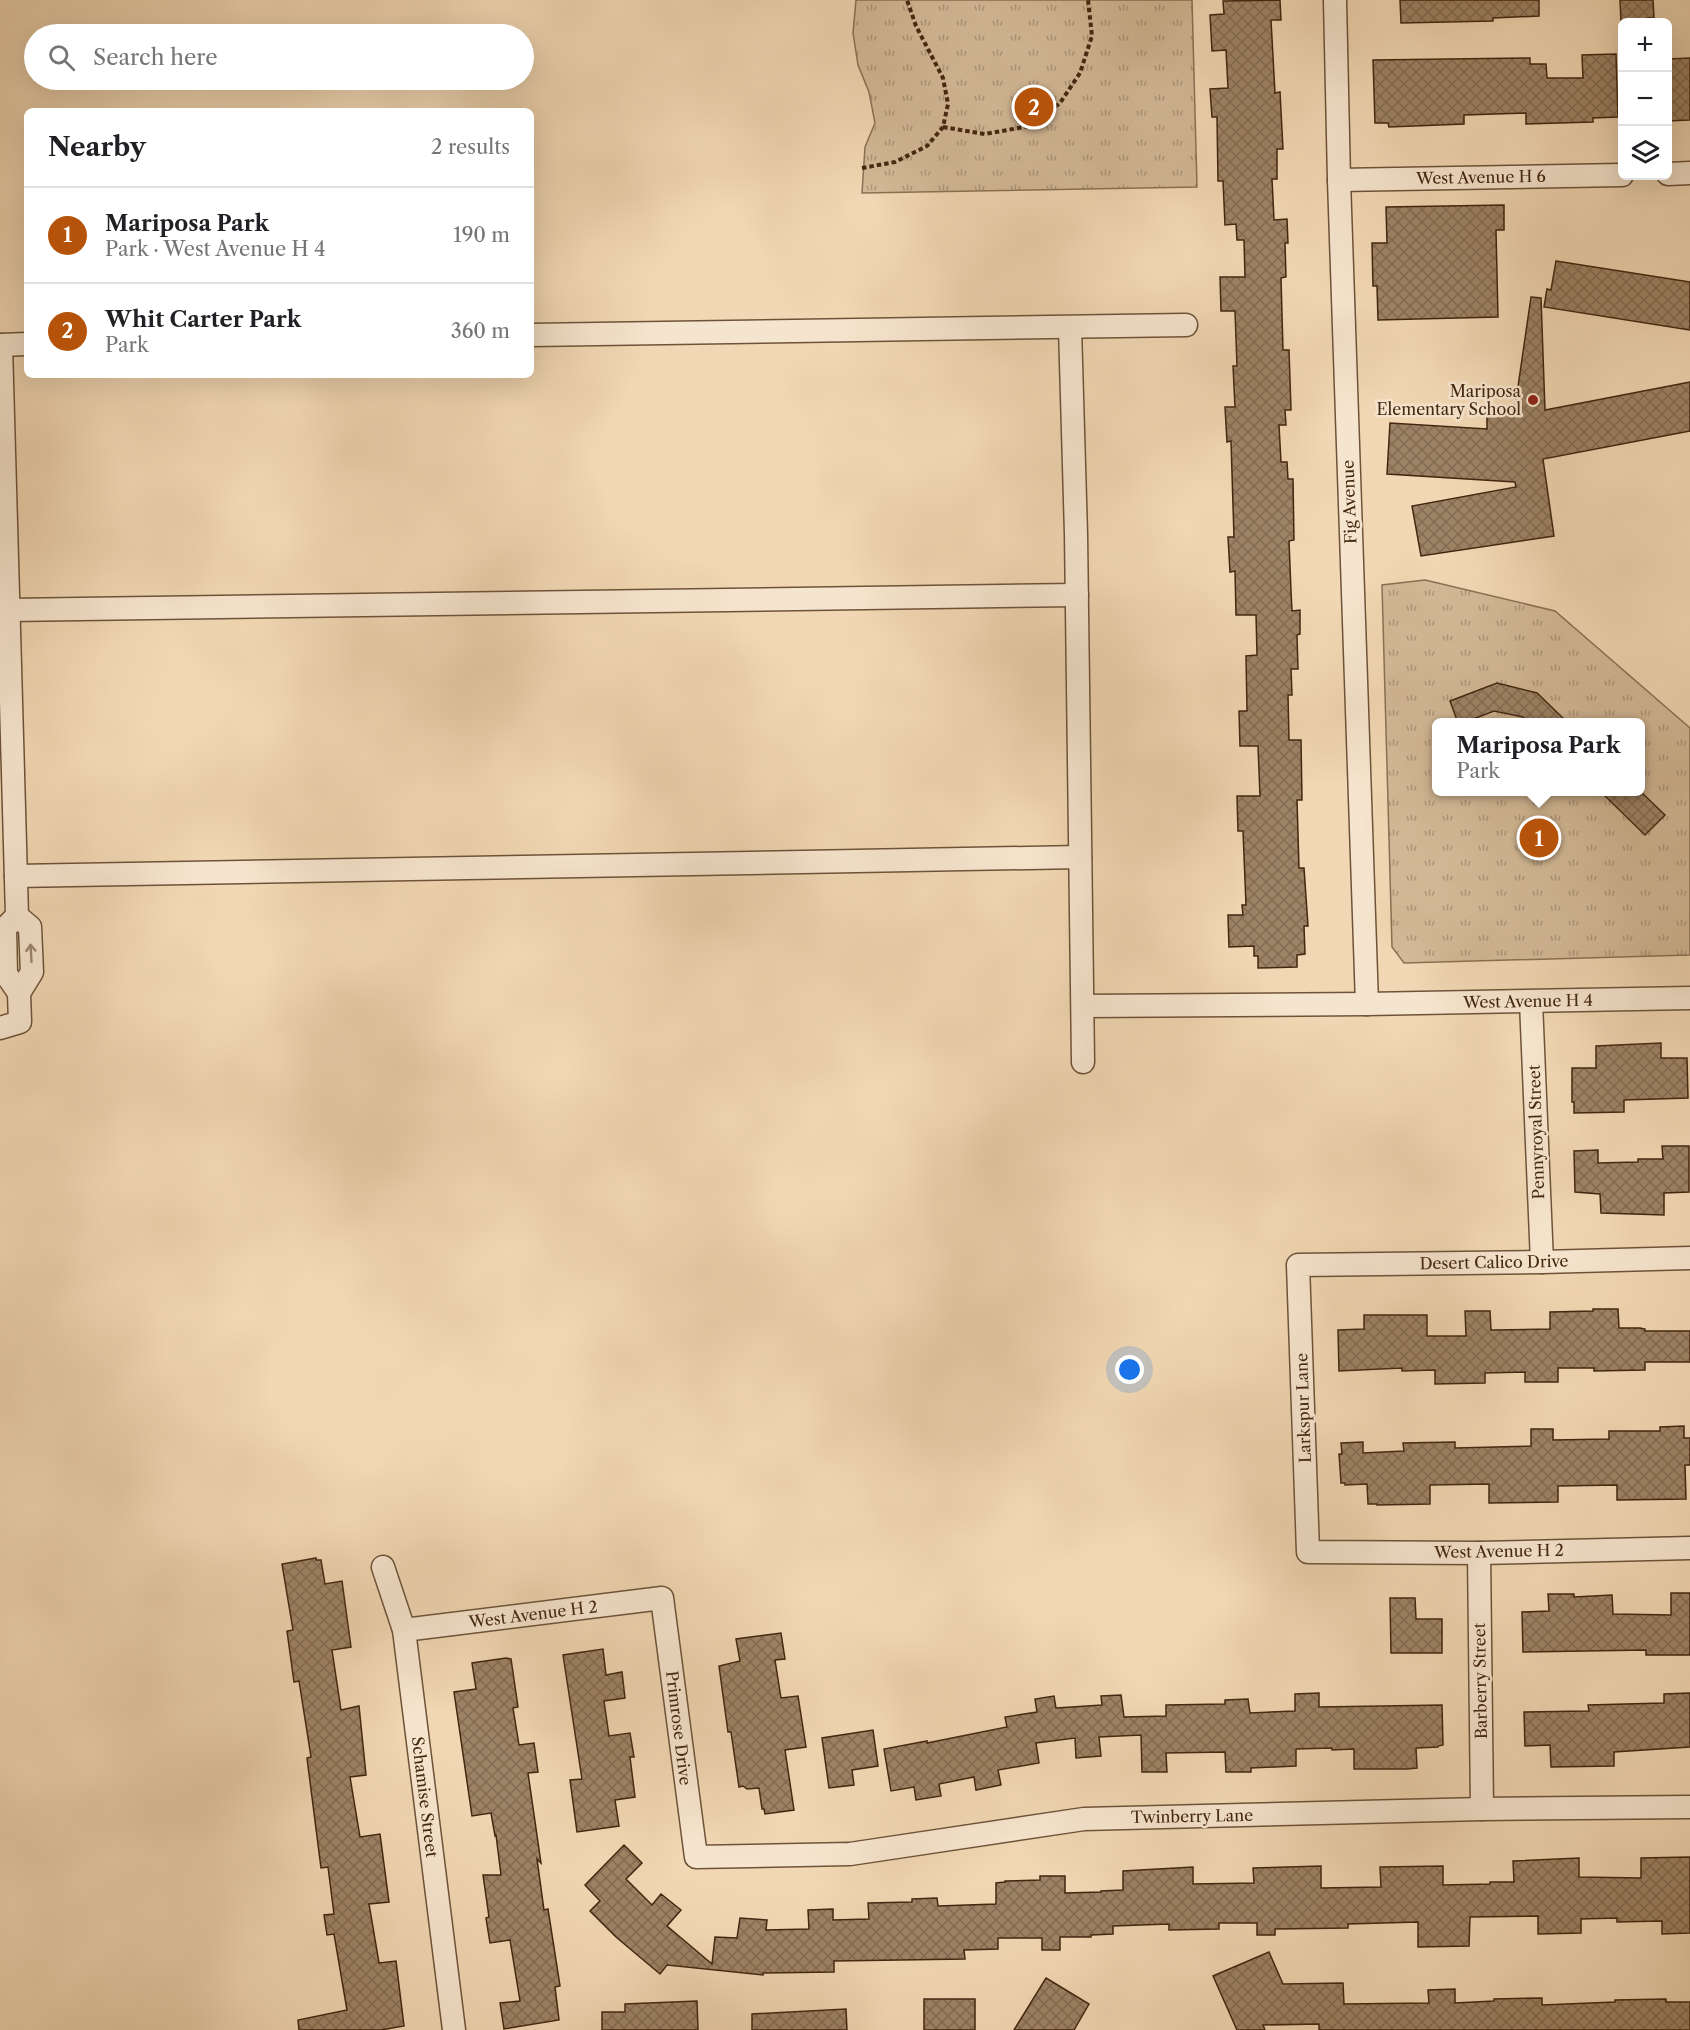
<!DOCTYPE html>
<meta charset="utf-8">
<style>
:root{--surface:#fff;--page:#f2f2f2;--text:#202124;--muted:#757577;--line:#e0e0e0;--accent:#b45309}
body{margin:0;font-family:"Libre Caslon Text",serif;background:var(--page);color:var(--text)}
.controls{position:absolute;right:18px;top:18px;display:grid;overflow:hidden;border-radius:9px;box-shadow:0 6px 24px #0002}
.controls button{width:54px;height:54px;display:grid;place-items:center;padding:0;border:0;border-bottom:2px solid var(--line);background:var(--surface);color:var(--text);font:30px sans-serif}
.you{position:absolute;left:1130px;top:1370px;width:21px;height:21px;margin:-15px;border:4px solid #fff;border-radius:50%;background:#1a73e8;box-shadow:0 0 0 9px #1a73e833}
.badge{display:grid;place-items:center;width:39px;height:39px;border-radius:50%;background:var(--accent);color:#fff;font-size:20px;font-weight:700}
.pin{position:absolute;translate:-50% -50%;border:3px solid #fff;box-shadow:0 2px 6px #0006}
.popup{position:absolute;left:1432px;top:718px;width:213px;height:78px;box-sizing:border-box;display:grid;place-content:center;border-radius:9px;background:var(--surface);filter:drop-shadow(0 2px 4px #0005);font-size:20px;white-space:nowrap;color:var(--muted)}
.popup b{font-size:22px;color:var(--text)}
.popup::after{content:'';position:absolute;left:50%;top:100%;margin-left:-12px;border:12px solid transparent;border-top-color:var(--surface)}
.list{margin:0;padding:0;list-style:none}
h2{display:flex;justify-content:space-between;align-items:center;height:78px;margin:0;padding:0 24px;font-size:26px}
h2 small{font-size:20px;font-weight:400;color:var(--muted)}
.list li{display:grid;grid-template-columns:39px 1fr auto;gap:18px;align-items:center;box-sizing:border-box;height:96px;padding:0 24px;border-top:2px solid var(--line)}
.list b{display:block;font-size:22px;white-space:nowrap}
.list p{margin:0;font-size:20px;white-space:nowrap;color:var(--muted)}
.list em{font-size:20px;font-style:normal;color:var(--muted)}
.icon{flex:none;width:33px;height:33px;fill:none;stroke:currentColor;stroke-width:2;stroke-linecap:round;stroke-linejoin:round}
.map{position:relative;flex:none;width:1690px;height:2030px;overflow:hidden}
.search{position:absolute;background:var(--surface);box-shadow:0 6px 24px #0002;left:24px;top:24px;width:510px;height:66px;display:flex;align-items:center;gap:15px;box-sizing:border-box;padding:0 21px;border-radius:33px;color:var(--muted);font-size:22px}
.panel{position:absolute;background:var(--surface);box-shadow:0 6px 24px #0002;left:24px;top:108px;width:510px;height:270px;border-radius:9px}
.map>svg:first-child{display:block}
.park{fill:url(#park-tufts);stroke:#8b7054;stroke-width:1.5;fill-rule:evenodd}
.building{fill:url(#building-cross-hatch);stroke:#432710;stroke-width:1.5}
.lines{fill:none;stroke-linecap:round;stroke-linejoin:round}
.minor-casing{stroke:#6e5339;stroke-width:25}
.path{stroke:#432710;stroke-width:4;stroke-dasharray:4.5 3;stroke-linecap:butt}
.minor{stroke:#f6e5ce;stroke-width:22}
.oneway{stroke:#9c866f}
.poi-dot{fill:#8f2418;stroke:#f6e5ce;stroke-width:2}
.labels{text-anchor:middle;stroke-width:5;stroke-linejoin:round;paint-order:stroke}
.street-label{font-size:16px;fill:#432710;stroke:#f6e5ce}
.poi-label{font-size:16px;fill:#432710;stroke:#f6e5ce;text-anchor:end}
</style>
<div class="map">
<svg width="1690" height="2030" viewBox="0 0 1690 2030">
<defs>
<pattern id="park-tufts" width="24" height="20" patternUnits="userSpaceOnUse" patternTransform="scale(1.5)"><rect width="24" height="20" fill="#d3b997"/><path d="M3 7l-1-3M5 7V3M7 7l1-3M15 17l-1-3M17 17v-4M19 17l1-3" fill="none" stroke="#ad967a"/></pattern>
<pattern id="building-cross-hatch" width="8" height="8" patternUnits="userSpaceOnUse" patternTransform="scale(1.5)"><rect width="8" height="8" fill="#9d8365"/><path d="M0 0l8 8M0 8l8-8" fill="none" stroke="#826b52"/></pattern>
</defs>
<rect width="100%" height="100%" fill="#f1d7b3"/>
<filter id="stains"><feTurbulence type="fractalNoise" baseFrequency=".00333" numOctaves="4"/><feColorMatrix values="0 0 0 0 .2 0 0 0 0 .09 0 0 0 0 .02 0 0 0 .5 -.17"/></filter>
<radialGradient id="worn" r=".72"><stop offset=".6" stop-color="#630" stop-opacity="0"/><stop offset="1" stop-color="#630" stop-opacity=".3"/></radialGradient>
<!-- park -->
<g class="park">
<path d="M 856,0 L 1192,0 L 1197,187 L 862,193 L 865,147 L 875,123 L 869,92 L 858,65 L 853,33 Z"/>
<path d="M 1425,580 L 1555,611 L 1690,728 L 1690,955 L 1404,963 L 1392,947 L 1382,585 ZM 1437,722 L 1641,722 L 1641,792 L 1437,792 Z"/>
</g>
<!-- building -->
<g class="building">
<path d="M 1280,0 L 1281,20 L 1271,20 L 1275,93 L 1280,92 L 1283,149 L 1277,149 L 1277,179 L 1272,179 L 1274,220 L 1287,219 L 1288,243 L 1285,243 L 1286,277 L 1281,278 L 1283,350 L 1289,350 L 1291,410 L 1285,410 L 1286,425 L 1279,425 L 1281,462 L 1287,462 L 1288,479 L 1293,479 L 1294,540 L 1289,541 L 1291,591 L 1292,611 L 1300,610 L 1300,634 L 1297,635 L 1298,669 L 1291,669 L 1292,695 L 1288,695 L 1289,740 L 1301,740 L 1302,800 L 1297,800 L 1299,868 L 1304,868 L 1308,926 L 1304,926 L 1305,954 L 1297,955 L 1297,967 L 1258,968 L 1258,956 L 1254,956 L 1254,946 L 1229,947 L 1228,915 L 1243,915 L 1242,905 L 1246,905 L 1243,831 L 1238,831 L 1237,796 L 1260,796 L 1258,746 L 1240,746 L 1239,711 L 1247,711 L 1246,656 L 1257,655 L 1256,615 L 1236,615 L 1235,571 L 1230,572 L 1228,537 L 1234,537 L 1231,441 L 1227,442 L 1225,407 L 1235,407 L 1233,366 L 1237,366 L 1235,311 L 1221,311 L 1220,277 L 1245,277 L 1244,240 L 1237,240 L 1236,224 L 1225,225 L 1223,181 L 1218,181 L 1217,117 L 1212,117 L 1210,89 L 1228,88 L 1226,50 L 1212,51 L 1210,15 L 1224,14 L 1223,1 Z"/>
<path d="M 1400,0 L 1539,0 L 1539,16 L 1493,18 L 1493,21 L 1401,23 Z"/>
<path d="M 1620,0 L 1653,0 L 1654,18 L 1647,18 L 1647,22 L 1621,22 Z"/>
<path d="M 1616,54 L 1618,117 L 1593,118 L 1593,122 L 1526,124 L 1526,113 L 1464,115 L 1464,124 L 1389,127 L 1388,123 L 1375,123 L 1373,60 L 1530,58 L 1530,64 L 1546,64 L 1547,78 L 1583,78 L 1582,55 Z"/>
<path d="M 1690,58 L 1690,120 L 1668,121 L 1668,59 Z"/>
<path d="M 1504,205 L 1504,230 L 1496,230 L 1498,317 L 1378,320 L 1377,286 L 1373,286 L 1372,243 L 1387,243 L 1386,207 Z"/>
<path d="M 1556,261 L 1690,282 L 1690,330 L 1544,307 L 1547,289 L 1551,290 Z"/>
<path d="M 1531,297 L 1541,298 L 1545,410 L 1690,382 L 1690,431 L 1543,459 L 1554,536 L 1421,556 L 1412,506 L 1516,487 L 1515,482 L 1387,474 L 1390,423 L 1487,429 L 1487,412 L 1514,414 Z"/>
<path d="M 1497,683 L 1537,693 L 1568,723 L 1529,723 L 1523,717 L 1494,711 L 1463,723 L 1458,723 L 1450,701 Z"/>
<path d="M 1601,792 L 1641,792 L 1665,815 L 1645,835 Z"/>
<path d="M 1661,1043 L 1661,1058 L 1687,1058 L 1688,1098 L 1624,1100 L 1624,1112 L 1574,1113 L 1574,1102 L 1572,1102 L 1572,1068 L 1596,1068 L 1596,1046 Z"/>
<path d="M 1662,1146 L 1689,1146 L 1689,1192 L 1664,1193 L 1664,1215 L 1601,1213 L 1600,1194 L 1575,1192 L 1574,1151 L 1598,1150 L 1598,1163 L 1638,1162 L 1638,1159 L 1663,1159 Z"/>
<path d="M 1593,1309 L 1618,1309 L 1619,1328 L 1640,1328 L 1645,1329 L 1645,1331 L 1690,1331 L 1690,1362 L 1645,1362 L 1645,1370 L 1594,1371 L 1594,1368 L 1558,1368 L 1558,1382 L 1525,1382 L 1525,1372 L 1485,1373 L 1485,1383 L 1435,1384 L 1435,1370 L 1402,1371 L 1402,1368 L 1339,1371 L 1338,1330 L 1364,1329 L 1364,1315 L 1427,1315 L 1427,1336 L 1466,1336 L 1465,1311 L 1490,1311 L 1491,1330 L 1550,1329 L 1550,1312 L 1593,1311 Z"/>
<path d="M 1684,1426 L 1684,1438 L 1690,1438 L 1690,1465 L 1685,1465 L 1686,1499 L 1617,1500 L 1617,1485 L 1558,1486 L 1558,1502 L 1489,1503 L 1489,1484 L 1430,1485 L 1430,1504 L 1377,1505 L 1377,1504 L 1368,1504 L 1367,1484 L 1345,1485 L 1345,1483 L 1341,1483 L 1339,1454 L 1342,1454 L 1341,1443 L 1363,1442 L 1363,1453 L 1404,1451 L 1403,1443 L 1455,1442 L 1455,1448 L 1531,1446 L 1531,1429 L 1553,1429 L 1553,1440 L 1609,1439 L 1609,1431 L 1660,1431 L 1660,1427 Z"/>
<path d="M 316,1558 L 316,1560 L 321,1560 L 325,1584 L 342,1581 L 351,1647 L 332,1650 L 341,1710 L 359,1706 L 366,1775 L 350,1777 L 360,1837 L 380,1834 L 389,1902 L 369,1904 L 379,1963 L 396,1961 L 404,2026 L 381,2030 L 299,2030 L 298,2020 L 347,2010 L 334,1934 L 327,1935 L 324,1915 L 334,1914 L 328,1867 L 321,1868 L 307,1758 L 311,1757 L 299,1681 L 294,1682 L 287,1631 L 293,1630 L 282,1564 Z"/>
<path d="M 1671,1593 L 1690,1593 L 1690,1655 L 1646,1655 L 1646,1650 L 1523,1652 L 1522,1612 L 1549,1611 L 1548,1594 L 1574,1594 L 1574,1597 L 1612,1595 L 1613,1614 L 1671,1615 Z"/>
<path d="M 1390,1598 L 1415,1598 L 1416,1619 L 1442,1619 L 1442,1653 L 1391,1653 Z"/>
<path d="M 781,1633 L 785,1659 L 775,1660 L 781,1698 L 798,1696 L 806,1747 L 785,1750 L 794,1810 L 765,1814 L 764,1809 L 762,1809 L 759,1788 L 747,1789 L 743,1786 L 739,1787 L 731,1732 L 728,1732 L 719,1666 L 740,1661 L 736,1639 Z"/>
<path d="M 603,1649 L 606,1675 L 622,1672 L 625,1698 L 604,1701 L 609,1736 L 630,1733 L 634,1757 L 630,1757 L 635,1797 L 615,1800 L 619,1826 L 577,1832 L 570,1780 L 582,1779 L 563,1655 Z"/>
<path d="M 506,1658 L 511,1659 L 518,1707 L 513,1708 L 519,1745 L 534,1743 L 538,1772 L 528,1773 L 541,1863 L 537,1859 L 544,1910 L 548,1909 L 560,1986 L 555,1987 L 559,2020 L 504,2029 L 500,2003 L 520,2001 L 510,1940 L 490,1943 L 486,1918 L 489,1917 L 483,1875 L 501,1875 L 496,1835 L 495,1836 L 491,1813 L 472,1816 L 454,1692 L 476,1689 L 472,1663 Z"/>
<path d="M 1319,1693 L 1319,1707 L 1442,1705 L 1443,1745 L 1438,1746 L 1438,1747 L 1416,1748 L 1417,1768 L 1407,1769 L 1354,1769 L 1354,1749 L 1332,1750 L 1332,1748 L 1296,1749 L 1296,1766 L 1251,1768 L 1251,1772 L 1226,1772 L 1225,1752 L 1166,1753 L 1167,1772 L 1142,1772 L 1141,1735 L 1099,1737 L 1101,1756 L 1076,1758 L 1075,1738 L 1036,1743 L 1039,1763 L 998,1770 L 1001,1785 L 976,1790 L 974,1777 L 939,1784 L 941,1796 L 916,1800 L 914,1787 L 891,1791 L 884,1749 L 927,1741 L 927,1743 L 1007,1727 L 1005,1717 L 1037,1712 L 1035,1699 L 1054,1696 L 1056,1708 L 1102,1705 L 1101,1696 L 1121,1695 L 1124,1717 L 1166,1716 L 1166,1705 L 1225,1704 L 1225,1700 L 1248,1699 L 1250,1713 L 1295,1711 L 1295,1694 Z"/>
<path d="M 1690,1693 L 1690,1747 L 1614,1752 L 1614,1766 L 1551,1767 L 1550,1745 L 1525,1746 L 1524,1712 L 1589,1711 L 1588,1705 L 1664,1703 L 1664,1694 Z"/>
<path d="M 873,1730 L 878,1766 L 852,1770 L 854,1785 L 829,1788 L 822,1738 Z"/>
<path d="M 624,1845 L 642,1863 L 626,1879 L 652,1905 L 661,1894 L 681,1910 L 667,1926 L 712,1964 L 715,1937 L 737,1938 L 740,1918 L 767,1920 L 766,1930 L 809,1929 L 808,1910 L 833,1909 L 833,1920 L 869,1919 L 868,1903 L 912,1902 L 912,1899 L 937,1898 L 938,1906 L 996,1904 L 996,1883 L 1005,1882 L 1005,1881 L 1040,1880 L 1040,1876 L 1065,1876 L 1065,1893 L 1101,1892 L 1101,1891 L 1123,1890 L 1123,1871 L 1193,1867 L 1193,1884 L 1254,1883 L 1253,1868 L 1321,1866 L 1321,1888 L 1381,1887 L 1380,1867 L 1443,1866 L 1443,1885 L 1490,1884 L 1490,1882 L 1514,1882 L 1513,1861 L 1579,1858 L 1579,1877 L 1641,1878 L 1641,1858 L 1690,1857 L 1690,1933 L 1662,1934 L 1662,1921 L 1617,1922 L 1617,1918 L 1581,1919 L 1581,1933 L 1538,1934 L 1538,1916 L 1470,1917 L 1469,1946 L 1418,1947 L 1418,1922 L 1348,1924 L 1348,1928 L 1275,1929 L 1275,1935 L 1257,1935 L 1257,1923 L 1219,1923 L 1219,1929 L 1169,1930 L 1169,1924 L 1113,1926 L 1113,1934 L 1091,1935 L 1091,1937 L 1060,1937 L 1060,1950 L 1042,1950 L 1042,1938 L 998,1938 L 998,1949 L 964,1950 L 965,1959 L 834,1961 L 834,1972 L 763,1973 L 763,1975 L 667,1965 L 660,1974 L 616,1937 L 590,1911 L 600,1901 L 585,1885 Z"/>
<path d="M 1269,1952 L 1283,1984 L 1343,1983 L 1344,2004 L 1429,2003 L 1428,1990 L 1455,1989 L 1455,2003 L 1494,2001 L 1494,1999 L 1542,1998 L 1542,2005 L 1615,2002 L 1615,2000 L 1666,1999 L 1666,2002 L 1690,2002 L 1690,2030 L 1319,2030 L 1319,2024 L 1263,2025 L 1265,2030 L 1237,2030 L 1213,1976 Z"/>
<path d="M 1046,1978 L 1089,2004 L 1074,2030 L 1014,2030 Z"/>
<rect x="924" y="1999" width="51" height="31"/>
<path d="M 697,2001 L 698,2030 L 602,2030 L 602,2012 L 625,2012 L 625,2004 Z"/>
<path d="M 846,2009 L 847,2030 L 752,2030 L 752,2014 Z"/>
</g>
<g class="lines">
<!-- minor casing -->
<g class="minor-casing">
<g id="minor">
<path d="M 1335,0 L 1339,180 L 1367,1004"/>
<path d="M 1668,174 L 1690,173"/>
<path d="M 1339,180 L 1622,175"/>
<path d="M 1070,328 L 1076,534 L 1083,1062"/>
<path d="M 531,335 L 1186,325"/>
<path d="M 0,345 L 27,344"/>
<path d="M 1,345 L 17,916 L 5,928 L 6,974 L 19,993"/>
<path d="M 9,610 L 1077,595"/>
<path d="M 16,876 L 1080,857"/>
<path d="M 1531,1002 L 1542,1262"/>
<path d="M 1083,1006 L 1367,1004 L 1690,998"/>
<path d="M 0,1028 L 20,1022 L 19,993 L 32,972 L 30,927 L 17,916"/>
<path d="M 1690,1258 L 1542,1262 L 1298,1265 L 1308,1552 L 1479,1553 L 1690,1548"/>
<path d="M 1479,1553 L 1482,1809"/>
<path d="M 383,1567 L 404,1630 L 454,2030"/>
<path d="M 404,1630 L 662,1598 L 696,1857 L 850,1854 L 1084,1819 L 1482,1809 L 1690,1807"/>
</g>
</g>
<!-- path -->
<g class="path">
<path d="M 943,127 L 985,134 L 1030,126 L 1060,103 L 1080,73 L 1092,36 L 1088,0"/>
<path d="M 862,168 L 895,162 L 927,146 L 943,127 L 948,104 L 943,78 L 916,26 L 907,0"/>
</g>
<!-- minor -->
<use href="#minor" class="minor"/>
</g>
<!-- one-way arrows -->
<defs><path id="oneway-shaft" d="M-6 0H5M1.5-3L5.5 0L1.5 3" fill="none" stroke-width="1.6" stroke-linecap="round" stroke-linejoin="round" transform="scale(1.5)"/></defs>
<use class="oneway" href="#oneway-shaft" transform="translate(31 953) rotate(-93)"/>
<!-- markers -->
<circle class="poi-dot" cx="1533" cy="400" r="6"/>
<g class="labels">
<!-- street labels -->
<g class="street-label">
<text transform="translate(1481 177) rotate(-1)" y="6">West Avenue H 6</text>
<text transform="translate(1349 502) rotate(-92)" y="6">Fig Avenue</text>
<text transform="translate(1528 1001) rotate(-1)" y="6">West Avenue H 4</text>
<text transform="translate(1536 1132) rotate(-92)" y="6">Pennyroyal Street</text>
<text transform="translate(1494 1262) rotate(-1)" y="6">Desert Calico Drive</text>
<text transform="translate(1303 1408) rotate(-92)" y="6">Larkspur Lane</text>
<text transform="translate(1499 1551) rotate(-1)" y="6">West Avenue H 2</text>
<text transform="translate(533 1614) rotate(-7)" y="6">West Avenue H 2</text>
<text transform="translate(1480 1681) rotate(-91)" y="6">Barberry Street</text>
<text transform="translate(679 1728) rotate(83)" y="6">Primrose Drive</text>
<text transform="translate(425 1797) rotate(83)" y="6">Schamise Street</text>
<text transform="translate(1192 1816) rotate(-1)" y="6">Twinberry Lane</text>
</g>
<!-- poi labels -->
<g class="poi-label">
<text x="1521" y="397">Mariposa<tspan x="1521" dy="18">Elementary School</tspan></text>
</g>
</g>
<rect width="100%" height="100%" filter="url(#stains)"/>
<rect width="100%" height="100%" fill="url(#worn)"/>
</svg>
<div class="controls">
<button>+</button>
<button>−</button>
<button><svg class="icon" aria-label="layers" viewBox="0 0 24 24"><path d="M12 4l9 5-9 5-9-5zM3 14l9 5 9-5"/></svg></button>
</div>
<div class="you"></div>
<div class="pin badge" style="left:1539px;top:838px">1</div>
<div class="popup"><b>Mariposa Park</b>Park</div>
<div class="pin badge" style="left:1034px;top:107px">2</div>
<div class="search"><svg class="icon" aria-label="search" viewBox="0 0 24 24"><circle cx="10" cy="10" r="6"/><path d="M15 15l6 6"/></svg>Search here</div>
<section class="panel">
<h2>Nearby<small>2 results</small></h2>
<ul class="list">
<li><span class="badge">1</span><div><b>Mariposa Park</b><p>Park · West Avenue H 4</p></div><em>190 m</em></li>
<li><span class="badge">2</span><div><b>Whit Carter Park</b><p>Park</p></div><em>360 m</em></li>
</ul>
</section>
</div>
